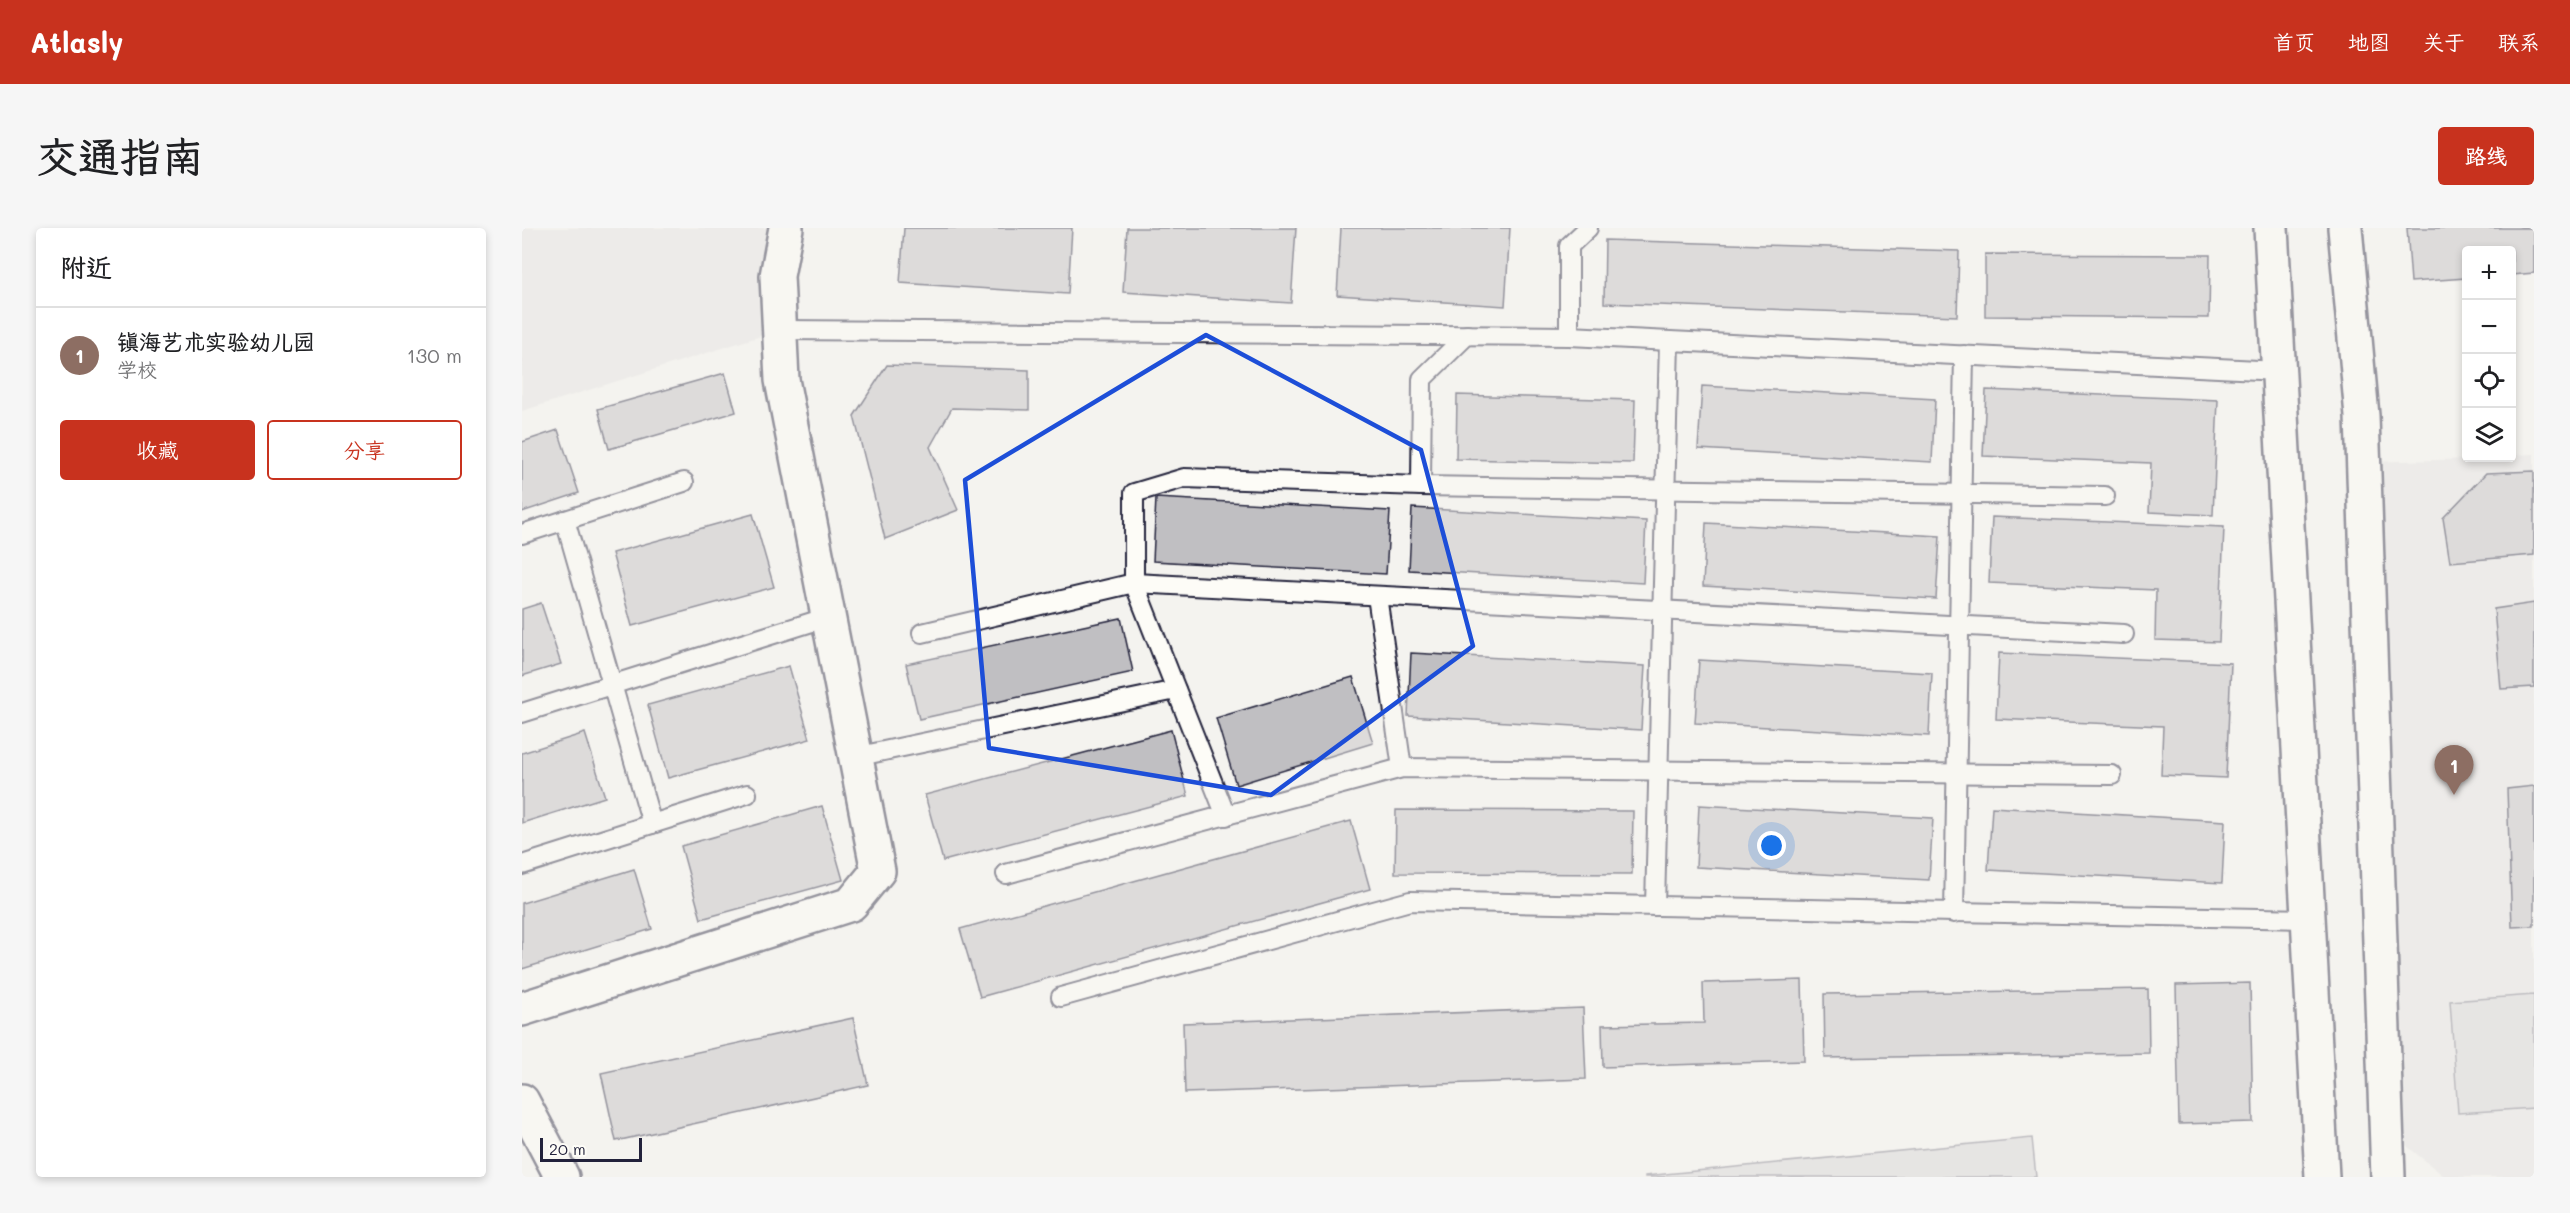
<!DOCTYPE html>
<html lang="zh">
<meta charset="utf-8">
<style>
:root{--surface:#fff;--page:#f6f6f6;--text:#202124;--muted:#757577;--line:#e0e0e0;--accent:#c8321e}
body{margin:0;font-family:Mali,"LXGW WenKai TC",sans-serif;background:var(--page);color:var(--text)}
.controls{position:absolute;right:18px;top:18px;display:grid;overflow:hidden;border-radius:6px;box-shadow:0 3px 9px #0003}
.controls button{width:54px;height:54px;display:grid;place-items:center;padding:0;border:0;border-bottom:2px solid var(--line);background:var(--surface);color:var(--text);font:30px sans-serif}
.scale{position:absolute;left:18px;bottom:15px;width:102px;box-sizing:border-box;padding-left:6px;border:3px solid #22223b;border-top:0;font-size:16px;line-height:21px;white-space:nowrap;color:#22223b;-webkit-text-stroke:4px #fdfcf7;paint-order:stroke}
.you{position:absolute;left:1250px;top:618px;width:21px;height:21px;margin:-15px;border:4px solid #fff;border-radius:50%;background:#1a73e8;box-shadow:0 0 0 9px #1a73e833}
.badge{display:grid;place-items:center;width:39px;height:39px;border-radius:50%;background:var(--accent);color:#fff;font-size:20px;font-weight:700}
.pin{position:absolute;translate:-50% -50px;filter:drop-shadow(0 2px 3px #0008)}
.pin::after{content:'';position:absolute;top:32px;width:21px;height:18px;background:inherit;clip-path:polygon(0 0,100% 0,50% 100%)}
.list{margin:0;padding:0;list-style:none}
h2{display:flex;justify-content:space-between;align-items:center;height:78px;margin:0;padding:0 24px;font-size:26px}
h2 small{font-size:20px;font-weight:400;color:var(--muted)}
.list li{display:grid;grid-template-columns:39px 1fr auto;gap:18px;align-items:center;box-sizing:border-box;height:96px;padding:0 24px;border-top:2px solid var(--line)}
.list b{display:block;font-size:22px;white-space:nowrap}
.list p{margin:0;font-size:20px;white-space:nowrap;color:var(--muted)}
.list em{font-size:20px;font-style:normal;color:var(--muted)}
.actions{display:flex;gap:12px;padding:18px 24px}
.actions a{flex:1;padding:14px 0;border:2px solid var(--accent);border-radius:6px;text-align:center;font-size:21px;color:var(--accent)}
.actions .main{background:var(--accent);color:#fff}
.icon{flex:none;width:33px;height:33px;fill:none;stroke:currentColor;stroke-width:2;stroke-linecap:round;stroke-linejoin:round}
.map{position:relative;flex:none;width:2012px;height:949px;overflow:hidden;border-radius:6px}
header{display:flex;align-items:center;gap:36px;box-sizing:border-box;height:84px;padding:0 30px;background:var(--accent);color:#fff}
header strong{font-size:28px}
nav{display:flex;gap:33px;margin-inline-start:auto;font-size:21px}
.intro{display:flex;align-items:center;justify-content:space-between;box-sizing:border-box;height:144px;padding:0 36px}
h1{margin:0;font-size:42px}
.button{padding:15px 27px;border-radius:6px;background:var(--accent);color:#fff;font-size:21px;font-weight:700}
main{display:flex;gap:36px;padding:0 36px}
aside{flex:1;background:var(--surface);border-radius:6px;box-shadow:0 3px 9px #0003}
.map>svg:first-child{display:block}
.built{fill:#e4e3e2}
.green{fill:#d5d4d5;stroke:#7c7b88;stroke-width:1.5}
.building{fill:#c0bfc2;stroke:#22223b;stroke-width:1.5}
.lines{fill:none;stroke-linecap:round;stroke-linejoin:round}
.service-casing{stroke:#22223b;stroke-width:22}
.minor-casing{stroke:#22223b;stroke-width:38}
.tertiary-casing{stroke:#22223b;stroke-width:38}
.service{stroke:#fdfcf7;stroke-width:18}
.minor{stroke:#fdfcf7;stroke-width:33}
.tertiary{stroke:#fdfcf7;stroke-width:33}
.marked{fill:none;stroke:#1d4ed8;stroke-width:4.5;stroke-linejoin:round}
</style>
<header>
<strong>Atlasly</strong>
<nav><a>首页</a><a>地图</a><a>关于</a><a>联系</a></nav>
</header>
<div class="intro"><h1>交通指南</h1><a class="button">路线</a></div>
<main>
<aside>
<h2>附近<small></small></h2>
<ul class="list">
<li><span class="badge" style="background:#8d6e63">1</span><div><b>镇海艺术实验幼儿园</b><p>学校</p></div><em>130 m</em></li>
</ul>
<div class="actions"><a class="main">收藏</a><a>分享</a></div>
</aside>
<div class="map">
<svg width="2012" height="949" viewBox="0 0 2012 949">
<rect width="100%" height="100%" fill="#f4f3ef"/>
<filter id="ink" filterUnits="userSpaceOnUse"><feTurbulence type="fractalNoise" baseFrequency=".0167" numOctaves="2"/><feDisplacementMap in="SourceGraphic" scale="12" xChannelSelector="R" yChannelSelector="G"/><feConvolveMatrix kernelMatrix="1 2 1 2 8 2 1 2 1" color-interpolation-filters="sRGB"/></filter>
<g filter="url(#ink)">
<!-- built -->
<g class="built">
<path d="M 0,0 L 264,0 L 258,102 L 0,183 Z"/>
<path d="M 2012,226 L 2012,949 L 1923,949 L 1864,901 L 1841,234 L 1990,230 L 1990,227 Z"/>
</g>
<!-- green -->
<g class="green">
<path d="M 2012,767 L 2012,880 L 1936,885 L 1928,773 Z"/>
<path d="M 1510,910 L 1514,949 L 1123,949 L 1123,948 Z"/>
</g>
<!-- building -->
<g class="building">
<path d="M 382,0 L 550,0 L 546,66 L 378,55 Z"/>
<path d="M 605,0 L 774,0 L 769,75 L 601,64 Z"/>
<path d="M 819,0 L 988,0 L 983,78 L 815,67 Z"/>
<path d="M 1885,0 L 2012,0 L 2012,45 L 1990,47 L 1990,22 L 1944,22 L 1944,50 L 1889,54 Z"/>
<path d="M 1083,12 L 1437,23 L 1435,88 L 1082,75 Z"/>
<path d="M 1463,26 L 1688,27 L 1687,90 L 1463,88 Z"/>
<path d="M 365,137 L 507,142 L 507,182 L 430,180 L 408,219 L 436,282 L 363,311 L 332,188 Z"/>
<path d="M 203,145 L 214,184 L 87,221 L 76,181 Z"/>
<path d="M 1180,158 L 1413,171 L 1410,234 L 1176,221 Z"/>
<path d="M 1464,162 L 1696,172 L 1691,287 L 1627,284 L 1629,235 L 1461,228 Z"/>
<path d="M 935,167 L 1113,172 L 1111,235 L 934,231 Z"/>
<path d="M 36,202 L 57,265 L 0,284 L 0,214 Z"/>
<path d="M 2012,243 L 2012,327 L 1928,334 L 1921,290 L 1964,245 Z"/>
<path d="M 634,270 L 868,283 L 864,346 L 631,333 Z"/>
<path d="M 890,280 L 1124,293 L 1121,355 L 887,342 Z"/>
<path d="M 231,286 L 252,359 L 110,398 L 90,325 Z"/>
<path d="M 1470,289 L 1702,299 L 1697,414 L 1633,412 L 1634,362 L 1467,355 Z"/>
<path d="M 1184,295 L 1418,308 L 1414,371 L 1181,358 Z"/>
<path d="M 19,375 L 39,436 L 0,448 L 0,381 Z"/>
<path d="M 2012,375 L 2012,459 L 1979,461 L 1972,381 Z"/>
<path d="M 599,390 L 611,444 L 397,491 L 384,436 Z"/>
<path d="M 889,425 L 1123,438 L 1119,502 L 886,488 Z"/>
<path d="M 1477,425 L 1709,435 L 1704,550 L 1639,547 L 1641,498 L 1474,491 Z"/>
<path d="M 1177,432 L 1410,445 L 1407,508 L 1173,495 Z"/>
<path d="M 267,438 L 288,511 L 146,550 L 126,477 Z"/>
<path d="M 831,449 L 851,515 L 714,557 L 694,490 Z"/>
<path d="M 649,502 L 666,568 L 421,633 L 403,567 Z"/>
<path d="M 63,505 L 83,569 L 0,595 L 0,525 Z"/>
<path d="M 2012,558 L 2012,698 L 1990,699 L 1985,561 Z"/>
<path d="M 1177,577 L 1411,590 L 1407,652 L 1174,639 Z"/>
<path d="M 300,578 L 321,652 L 179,691 L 159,618 Z"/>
<path d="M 1470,579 L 1703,593 L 1700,655 L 1466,642 Z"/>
<path d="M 874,582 L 1111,583 L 1110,646 L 873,645 Z"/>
<path d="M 829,593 L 848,661 L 458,769 L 438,701 Z"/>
<path d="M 112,641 L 130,701 L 0,741 L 0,675 Z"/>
<path d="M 1280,752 L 1282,833 L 1081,839 L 1080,797 L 1182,795 L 1181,755 Z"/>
<path d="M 1728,755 L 1731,894 L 1657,896 L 1654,757 Z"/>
<path d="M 1626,761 L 1627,825 L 1303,830 L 1302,766 Z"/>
<path d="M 1061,780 L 1064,851 L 663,865 L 661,795 Z"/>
<path d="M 331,790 L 346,857 L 94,913 L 79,845 Z"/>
</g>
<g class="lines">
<!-- service casing -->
<g class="service-casing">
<g id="service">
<path d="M 258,102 L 1047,108 L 1757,143"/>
<path d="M 1047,108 L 1047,18 L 1066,0"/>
<path d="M 899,258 L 900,151 L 945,107"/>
<path d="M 43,292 L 130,596"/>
<path d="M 0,306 L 162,254"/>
<path d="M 855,368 L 880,540"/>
<path d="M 400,405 L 612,355 L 1602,406"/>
<path d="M 0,485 L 306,389"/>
<path d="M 333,529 L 654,462"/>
<path d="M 704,588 L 612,355 L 612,265 L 662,250 L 899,258 L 1583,268"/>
<path d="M 0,637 L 225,566"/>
<path d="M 484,646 L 880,540 L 1590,547"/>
<path d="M 1133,678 L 1147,113"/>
<path d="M 1432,685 L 1442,127"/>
<path d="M 539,769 L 888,673 L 1786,691"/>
</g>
</g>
<!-- minor casing -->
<g class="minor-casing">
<g id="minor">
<path d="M 0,781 L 329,676 L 356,643 L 260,152 L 255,48 L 264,0"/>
<path d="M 0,873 L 40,949"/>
</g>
</g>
<!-- tertiary casing -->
<g class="tertiary-casing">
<g id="tertiary">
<path d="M 1749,0 L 1800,949"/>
<path d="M 1823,0 L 1840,188 L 1866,949"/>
</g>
</g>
<!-- service -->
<use href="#service" class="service"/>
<!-- minor -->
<use href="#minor" class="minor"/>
<!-- tertiary -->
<use href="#tertiary" class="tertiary"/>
</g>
</g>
<!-- marked area -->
<path d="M0 0H2012V949H0ZM 684,107 L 899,222 L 951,418 L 749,567 L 467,520 L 443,252 Z" fill="#f4f3ef" fill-opacity=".55" fill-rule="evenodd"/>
<path class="marked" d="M 684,107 L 899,222 L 951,418 L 749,567 L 467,520 L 443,252 Z"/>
</svg>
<div class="controls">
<button>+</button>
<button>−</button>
<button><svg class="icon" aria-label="locate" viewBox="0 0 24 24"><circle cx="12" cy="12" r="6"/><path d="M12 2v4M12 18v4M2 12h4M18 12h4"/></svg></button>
<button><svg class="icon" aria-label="layers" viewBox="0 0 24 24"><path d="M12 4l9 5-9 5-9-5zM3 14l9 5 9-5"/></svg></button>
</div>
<div class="scale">20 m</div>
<div class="you"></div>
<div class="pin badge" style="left:1932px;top:567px;background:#8d6e63">1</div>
</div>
</main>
